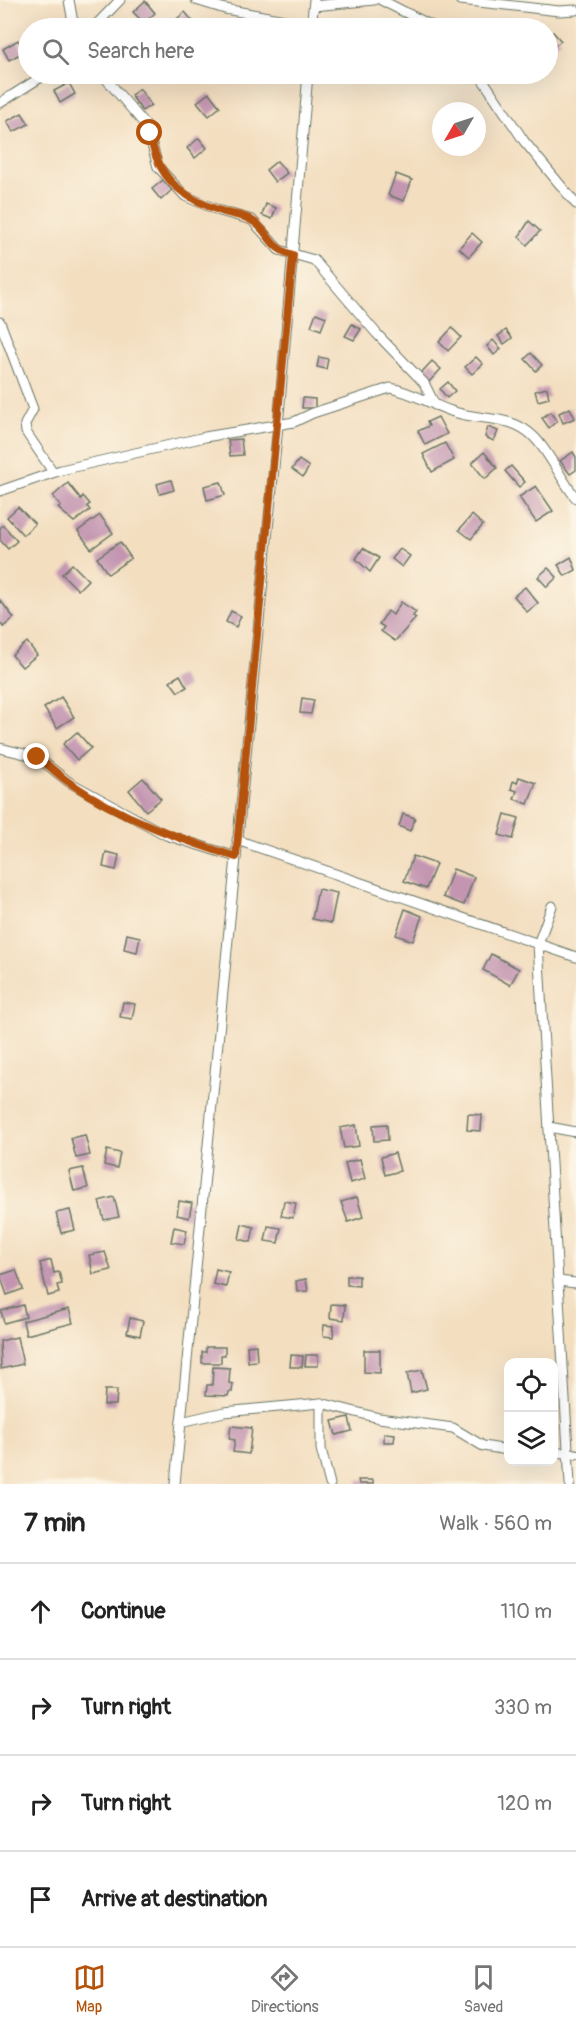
<!DOCTYPE html>
<meta charset="utf-8">
<style>
:root{--surface:#fff;--page:#f6f6f6;--text:#222;--muted:#767676;--line:#e0e0e0;--accent:#b45309}
body{margin:0;font-family:Pangolin,sans-serif;background:var(--page);color:var(--text)}
.controls{position:absolute;right:18px;bottom:18px;display:grid;overflow:hidden;border-radius:12px;box-shadow:0 6px 24px #0002}
.controls button{width:54px;height:54px;display:grid;place-items:center;padding:0;border:0;border-bottom:2px solid var(--line);background:var(--surface);color:var(--text);font:30px sans-serif}
.compass{position:absolute;left:432px;top:102px;width:54px;height:54px;border-radius:50%;background:var(--surface);box-shadow:0 6px 24px #0002;rotate:231deg}
.stop{position:absolute;width:18px;height:18px;margin:-14px;border:4px solid #b45309;border-radius:50%;background:#fff}
.stop.end{background:#b45309;border-color:#fff;box-shadow:0 2px 6px #0008}
.list{margin:0;padding:0;list-style:none}
h2{display:flex;justify-content:space-between;align-items:center;height:78px;margin:0;padding:0 24px;font-size:26px}
h2 small{font-size:20px;font-weight:400;color:var(--muted)}
.list li{display:grid;grid-template-columns:39px 1fr auto;gap:18px;align-items:center;box-sizing:border-box;height:96px;padding:0 24px;border-top:2px solid var(--line)}
.list b{display:block;font-size:22px;white-space:nowrap}
.list em{font-size:20px;font-style:normal;color:var(--muted)}
.icon{flex:none;width:33px;height:33px;fill:none;stroke:currentColor;stroke-width:2;stroke-linecap:round;stroke-linejoin:round}
.map{position:relative;flex:none;width:576px;height:1484px;overflow:hidden}
.search{position:absolute;background:var(--surface);box-shadow:0 6px 24px #0002;left:18px;right:18px;top:18px;height:66px;display:flex;align-items:center;gap:15px;box-sizing:border-box;padding:0 21px;border-radius:33px;color:var(--muted);font-size:22px}
.sheet{height:462px;background:var(--surface)}
nav{display:flex;justify-content:space-around;align-items:center;box-sizing:border-box;height:84px;border-top:2px solid var(--line);background:var(--surface);font-size:16px;color:var(--muted)}
nav a{display:grid;justify-items:center;gap:3px}
nav .on{color:var(--accent)}
.map>svg:first-child{display:block}
.building{fill:#c395b1}
.lines{fill:none;stroke-linecap:round;stroke-linejoin:round}
.minor-casing{stroke:#697565;stroke-width:11}
.minor{stroke:#fff;stroke-width:9}
.route{stroke:#b45309;stroke-width:8}
</style>
<div class="map">
<svg width="576" height="1484" viewBox="0 0 576 1484">
<rect width="100%" height="100%" fill="#fcf5e5"/>
<filter id="ink" filterUnits="userSpaceOnUse"><feTurbulence type="fractalNoise" baseFrequency=".0167" numOctaves="2"/><feDisplacementMap in="SourceGraphic" scale="12" xChannelSelector="R" yChannelSelector="G"/><feConvolveMatrix kernelMatrix="1 2 1 2 8 2 1 2 1" color-interpolation-filters="sRGB"/></filter>
<filter id="wash" filterUnits="userSpaceOnUse"><feTurbulence type="fractalNoise" baseFrequency=".008" numOctaves="4" result="noise"/><feDisplacementMap in="SourceGraphic" scale="24" xChannelSelector="R" yChannelSelector="G"/><feGaussianBlur stdDeviation="1.35" result="paint"/><feColorMatrix in="noise" values="0 0 0 0 0 0 0 0 0 0 0 0 0 0 0 0 0 1.4 0 .05"/><feComposite in="paint" operator="in"/></filter>
<g filter="url(#wash)">
<rect width="100%" height="100%" fill="#f3dec0"/>
<g id="blocks">
<!-- building -->
<g class="building">
<path d="M 145,1 L 155,13 L 144,23 L 133,12 Z"/>
<path d="M 185,12 L 196,25 L 191,28 L 176,28 L 172,23 Z"/>
<path d="M 61,19 L 66,28 L 44,28 Z"/>
<path d="M 553,32 L 561,41 L 550,49 L 548,36 Z"/>
<path d="M 18,40 L 24,52 L 9,60 L 3,49 Z"/>
<path d="M 69,83 L 75,94 L 60,103 L 54,91 Z"/>
<path d="M 140,89 L 151,105 L 142,111 L 131,95 Z"/>
<path d="M 209,93 L 220,107 L 209,116 L 197,102 Z"/>
<path d="M 22,113 L 29,124 L 13,132 L 7,121 Z"/>
<path d="M 199,138 L 207,148 L 195,158 L 187,148 Z"/>
<path d="M 277,161 L 287,173 L 275,182 L 266,170 Z"/>
<path d="M 396,174 L 412,180 L 404,201 L 388,195 Z"/>
<path d="M 163,180 L 172,190 L 161,200 L 152,189 Z"/>
<path d="M 266,204 L 276,208 L 272,219 L 262,215 Z"/>
<path d="M 529,221 L 540,231 L 527,245 L 519,237 Z"/>
<path d="M 472,233 L 482,242 L 469,257 L 459,248 Z"/>
<path d="M 316,313 L 326,317 L 321,330 L 311,326 Z"/>
<path d="M 352,324 L 361,329 L 354,340 L 345,336 Z"/>
<path d="M 452,328 L 461,337 L 448,351 L 439,342 Z"/>
<path d="M 506,330 L 512,338 L 504,344 L 498,336 Z"/>
<path d="M 493,340 L 501,349 L 494,355 L 487,346 Z"/>
<path d="M 531,353 L 542,365 L 536,371 L 525,359 Z"/>
<path d="M 319,357 L 328,359 L 326,369 L 317,367 Z"/>
<path d="M 476,357 L 483,364 L 472,374 L 465,367 Z"/>
<path d="M 432,361 L 441,369 L 429,382 L 420,374 Z"/>
<path d="M 448,382 L 455,391 L 447,398 L 440,389 Z"/>
<path d="M 547,388 L 549,398 L 538,401 L 535,391 Z"/>
<path d="M 303,398 L 315,399 L 315,408 L 302,408 Z"/>
<path d="M 570,408 L 575,418 L 563,423 L 559,413 Z"/>
<path d="M 550,412 L 557,421 L 549,428 L 542,418 Z"/>
<path d="M 438,417 L 447,434 L 425,445 L 418,431 L 429,426 L 427,422 Z"/>
<path d="M 488,427 L 498,431 L 494,441 L 485,437 Z"/>
<path d="M 241,439 L 243,455 L 230,456 L 228,440 Z"/>
<path d="M 445,443 L 454,460 L 432,472 L 423,454 Z"/>
<path d="M 484,452 L 497,468 L 485,479 L 472,463 Z"/>
<path d="M 573,452 L 576,457 L 576,470 L 570,474 L 560,461 Z"/>
<path d="M 299,460 L 309,467 L 303,477 L 292,469 Z"/>
<path d="M 511,466 L 525,482 L 519,487 L 505,471 Z"/>
<path d="M 171,480 L 174,490 L 160,494 L 157,484 Z"/>
<path d="M 221,482 L 225,495 L 207,500 L 204,486 Z"/>
<path d="M 68,483 L 81,499 L 83,496 L 90,504 L 87,506 L 90,510 L 74,522 L 58,508 L 61,506 L 53,496 Z"/>
<path d="M 536,486 L 553,511 L 536,522 L 519,497 Z"/>
<path d="M 18,507 L 35,524 L 23,535 L 7,517 Z"/>
<path d="M 100,515 L 113,533 L 91,549 L 78,531 Z"/>
<path d="M 472,515 L 483,525 L 471,539 L 459,530 Z"/>
<path d="M 3,525 L 17,541 L 8,549 L 0,540 L 0,528 Z"/>
<path d="M 120,542 L 131,558 L 108,574 L 97,558 Z"/>
<path d="M 363,548 L 379,558 L 370,572 L 356,559 Z"/>
<path d="M 400,549 L 410,556 L 402,567 L 392,559 Z"/>
<path d="M 571,557 L 576,570 L 565,576 L 558,565 Z"/>
<path d="M 72,564 L 88,580 L 78,590 L 62,574 Z"/>
<path d="M 548,568 L 557,577 L 547,587 L 538,577 Z"/>
<path d="M 525,587 L 538,603 L 527,612 L 514,596 Z"/>
<path d="M 0,600 L 14,618 L 3,627 L 0,622 Z"/>
<path d="M 401,602 L 416,612 L 413,616 L 416,618 L 395,641 L 381,631 L 384,627 L 379,624 L 388,611 L 393,615 Z"/>
<path d="M 231,611 L 241,616 L 236,627 L 226,622 Z"/>
<path d="M 27,642 L 37,655 L 22,667 L 12,655 Z"/>
<path d="M 180,675 L 187,687 L 178,692 L 170,681 Z"/>
<path d="M 61,697 L 74,717 L 57,728 L 44,708 Z"/>
<path d="M 302,698 L 314,700 L 311,714 L 300,713 Z"/>
<path d="M 77,732 L 91,748 L 77,760 L 63,744 Z"/>
<path d="M 519,777 L 536,783 L 528,804 L 514,799 L 517,791 L 511,789 L 513,781 L 517,783 Z"/>
<path d="M 143,778 L 161,799 L 146,811 L 129,790 Z"/>
<path d="M 403,814 L 415,818 L 410,831 L 399,826 Z"/>
<path d="M 505,814 L 519,818 L 513,839 L 499,835 Z"/>
<path d="M 106,852 L 119,855 L 116,870 L 103,867 Z"/>
<path d="M 413,856 L 436,864 L 426,889 L 404,881 Z"/>
<path d="M 453,869 L 474,877 L 464,905 L 443,897 Z"/>
<path d="M 318,889 L 337,893 L 331,923 L 312,919 Z"/>
<path d="M 405,909 L 422,916 L 413,941 L 396,935 Z"/>
<path d="M 127,934 L 140,937 L 137,952 L 124,949 Z"/>
<path d="M 491,954 L 519,969 L 510,985 L 483,970 Z"/>
<path d="M 123,1002 L 135,1004 L 132,1019 L 120,1017 Z"/>
<path d="M 468,1114 L 482,1115 L 481,1131 L 467,1130 Z"/>
<path d="M 387,1124 L 388,1140 L 374,1141 L 373,1125 Z"/>
<path d="M 356,1125 L 359,1146 L 344,1148 L 340,1128 Z"/>
<path d="M 85,1135 L 90,1155 L 76,1158 L 71,1138 Z"/>
<path d="M 107,1150 L 120,1153 L 117,1168 L 104,1165 Z"/>
<path d="M 395,1153 L 400,1171 L 385,1175 L 381,1157 Z"/>
<path d="M 360,1159 L 365,1179 L 350,1183 L 345,1163 Z"/>
<path d="M 83,1168 L 88,1188 L 74,1191 L 69,1171 Z"/>
<path d="M 114,1197 L 119,1217 L 104,1220 L 99,1201 Z"/>
<path d="M 357,1197 L 363,1217 L 348,1222 L 341,1202 Z"/>
<path d="M 179,1201 L 192,1203 L 189,1218 L 177,1215 Z"/>
<path d="M 284,1201 L 296,1203 L 293,1218 L 281,1216 Z"/>
<path d="M 70,1210 L 75,1230 L 61,1233 L 56,1213 Z"/>
<path d="M 242,1224 L 254,1227 L 251,1242 L 239,1239 Z"/>
<path d="M 268,1226 L 281,1228 L 278,1243 L 265,1241 Z"/>
<path d="M 174,1227 L 187,1230 L 184,1244 L 171,1242 Z"/>
<path d="M 105,1252 L 111,1270 L 93,1274 L 89,1255 Z"/>
<path d="M 51,1260 L 54,1273 L 59,1272 L 62,1284 L 57,1285 L 59,1293 L 48,1296 L 40,1263 Z"/>
<path d="M 216,1269 L 229,1272 L 226,1287 L 213,1284 Z"/>
<path d="M 16,1270 L 23,1289 L 7,1295 L 0,1275 Z"/>
<path d="M 347,1276 L 359,1276 L 359,1286 L 347,1285 Z"/>
<path d="M 306,1279 L 308,1291 L 297,1292 L 296,1281 Z"/>
<path d="M 331,1304 L 345,1305 L 344,1320 L 330,1318 Z"/>
<path d="M 23,1305 L 26,1317 L 4,1323 L 1,1311 Z"/>
<path d="M 69,1309 L 73,1323 L 26,1335 L 23,1321 Z"/>
<path d="M 130,1318 L 143,1321 L 140,1336 L 127,1333 Z"/>
<path d="M 324,1325 L 334,1326 L 333,1337 L 323,1336 Z"/>
<path d="M 17,1337 L 23,1364 L 1,1369 L 0,1341 Z"/>
<path d="M 256,1345 L 257,1361 L 248,1362 L 247,1346 Z"/>
<path d="M 206,1347 L 225,1347 L 225,1355 L 221,1355 L 221,1363 L 202,1363 L 202,1352 L 206,1352 Z"/>
<path d="M 364,1350 L 380,1350 L 380,1373 L 364,1372 Z"/>
<path d="M 291,1355 L 303,1356 L 302,1367 L 290,1367 Z"/>
<path d="M 306,1355 L 318,1355 L 318,1366 L 305,1366 Z"/>
<path d="M 213,1367 L 230,1368 L 229,1383 L 233,1384 L 232,1392 L 229,1392 L 228,1396 L 206,1395 L 207,1385 L 212,1385 Z"/>
<path d="M 422,1370 L 427,1389 L 411,1393 L 407,1373 Z"/>
<path d="M 105,1390 L 117,1390 L 116,1405 L 104,1405 Z"/>
<path d="M 349,1417 L 352,1431 L 336,1435 L 332,1421 Z"/>
<path d="M 231,1426 L 252,1428 L 249,1454 L 233,1452 L 235,1440 L 229,1439 Z"/>
<path d="M 384,1433 L 395,1434 L 394,1442 L 384,1442 Z"/>
<path d="M 358,1480 L 373,1480 L 373,1484 L 359,1484 Z"/>
</g>
</g>
</g>
<g filter="url(#ink)">
<use href="#blocks" fill-opacity="0" stroke="#697565" stroke-width="1.5"/>
<g class="lines">
<!-- minor casing -->
<g class="minor-casing">
<g id="minor">
<path d="M 69,0 L 74,28"/>
<path d="M 196,0 L 225,9 L 312,25"/>
<path d="M 381,0 L 436,28"/>
<path d="M 460,0 L 559,11 L 576,10"/>
<path d="M 314,6 L 374,0"/>
<path d="M 93,28 L 120,0"/>
<path d="M 311,28 L 314,0"/>
<path d="M 102,74 L 147,127 L 158,167 L 185,196 L 220,211 L 252,220 L 279,250 L 314,260 L 377,334 L 424,383 L 435,405"/>
<path d="M 479,74 L 524,141 L 576,204"/>
<path d="M 0,103 L 46,74"/>
<path d="M 0,322 L 33,409 L 25,424 L 26,432 L 53,472"/>
<path d="M 0,491 L 61,470 L 205,437 L 294,422 L 313,413 L 390,388 C 412,392 430,404 451,411 C 480,422 510,413 534,437 C 551,454 560,479 576,498"/>
<path d="M 0,748 L 37,757 L 69,782 L 166,835 L 236,857"/>
<path d="M 237,840 L 576,957"/>
<path d="M 552,906 L 538,944 L 570,1484"/>
<path d="M 549,1127 L 576,1132"/>
<path d="M 558,1281 L 576,1283"/>
<path d="M 321,1403 L 321,1449 L 330,1484"/>
<path d="M 181,1422 L 224,1412 L 321,1403 L 379,1418 L 453,1428 L 483,1446 L 508,1450"/>
<path d="M 554,1452 L 576,1454"/>
<path d="M 175,1484 L 278,426 L 308,74"/>
</g>
</g>
<!-- minor -->
<use href="#minor" class="minor"/>
</g>
</g>
<g class="lines" filter="url(#ink)">
<!-- route -->
<path class="route" d="M 37,757 C 49,765 58,775 70,783 C 121,818 177,838 236,857 L 293,255 C 266,247 271,231 251,220 C 243,215 233,215 224,212 C 182,198 157,179 150,133"/>
</g>
</svg>
<div class="controls">
<button><svg class="icon" aria-label="locate" viewBox="0 0 24 24"><circle cx="12" cy="12" r="6"/><path d="M12 2v4M12 18v4M2 12h4M18 12h4"/></svg></button>
<button><svg class="icon" aria-label="layers" viewBox="0 0 24 24"><path d="M12 4l9 5-9 5-9-5zM3 14l9 5 9-5"/></svg></button>
</div>
<svg class="compass" viewBox="-18 -18 36 36"><path d="M0-13l5 13h-10z" fill="#e53935"/><path d="M0 13l5-13h-10z" fill="#767676"/></svg>
<div class="stop" style="left:150px;top:133px"></div>
<div class="stop end" style="left:37px;top:757px"></div>
<div class="search"><svg class="icon" aria-label="search" viewBox="0 0 24 24"><circle cx="10" cy="10" r="6"/><path d="M15 15l6 6"/></svg>Search here</div>
</div>
<section class="sheet">
<h2>7 min<small>Walk · 560 m</small></h2>
<ul class="list">
<li><svg class="icon" aria-label="ahead" viewBox="0 0 24 24"><path d="M12 20V5M6 11l6-6 6 6"/></svg><div><b>Continue</b></div><em>110 m</em></li>
<li><svg class="icon" aria-label="right" viewBox="0 0 24 24"><path d="M7 20v-9h11M14 6l5 5-5 5"/></svg><div><b>Turn right</b></div><em>330 m</em></li>
<li><svg class="icon" aria-label="right" viewBox="0 0 24 24"><path d="M7 20v-9h11M14 6l5 5-5 5"/></svg><div><b>Turn right</b></div><em>120 m</em></li>
<li><svg class="icon" aria-label="arrive" viewBox="0 0 24 24"><path d="M6 21V4h12l-3 4 3 4H6"/></svg><div><b>Arrive at destination</b></div></li>
</ul>
</section>
<nav>
<a class="on"><svg class="icon" aria-label="map" viewBox="0 0 24 24"><path d="M3 6l6-2 6 2 6-2v14l-6 2-6-2-6 2zM9 4v14M15 6v14"/></svg>Map</a>
<a><svg class="icon" aria-label="directions" viewBox="0 0 24 24"><path d="M12 3l9 9-9 9-9-9zM9 14v-3h6M13 9l2 2-2 2"/></svg>Directions</a>
<a><svg class="icon" aria-label="saved" viewBox="0 0 24 24"><path d="M7 4h10v16l-5-4-5 4z"/></svg>Saved</a>
</nav>
